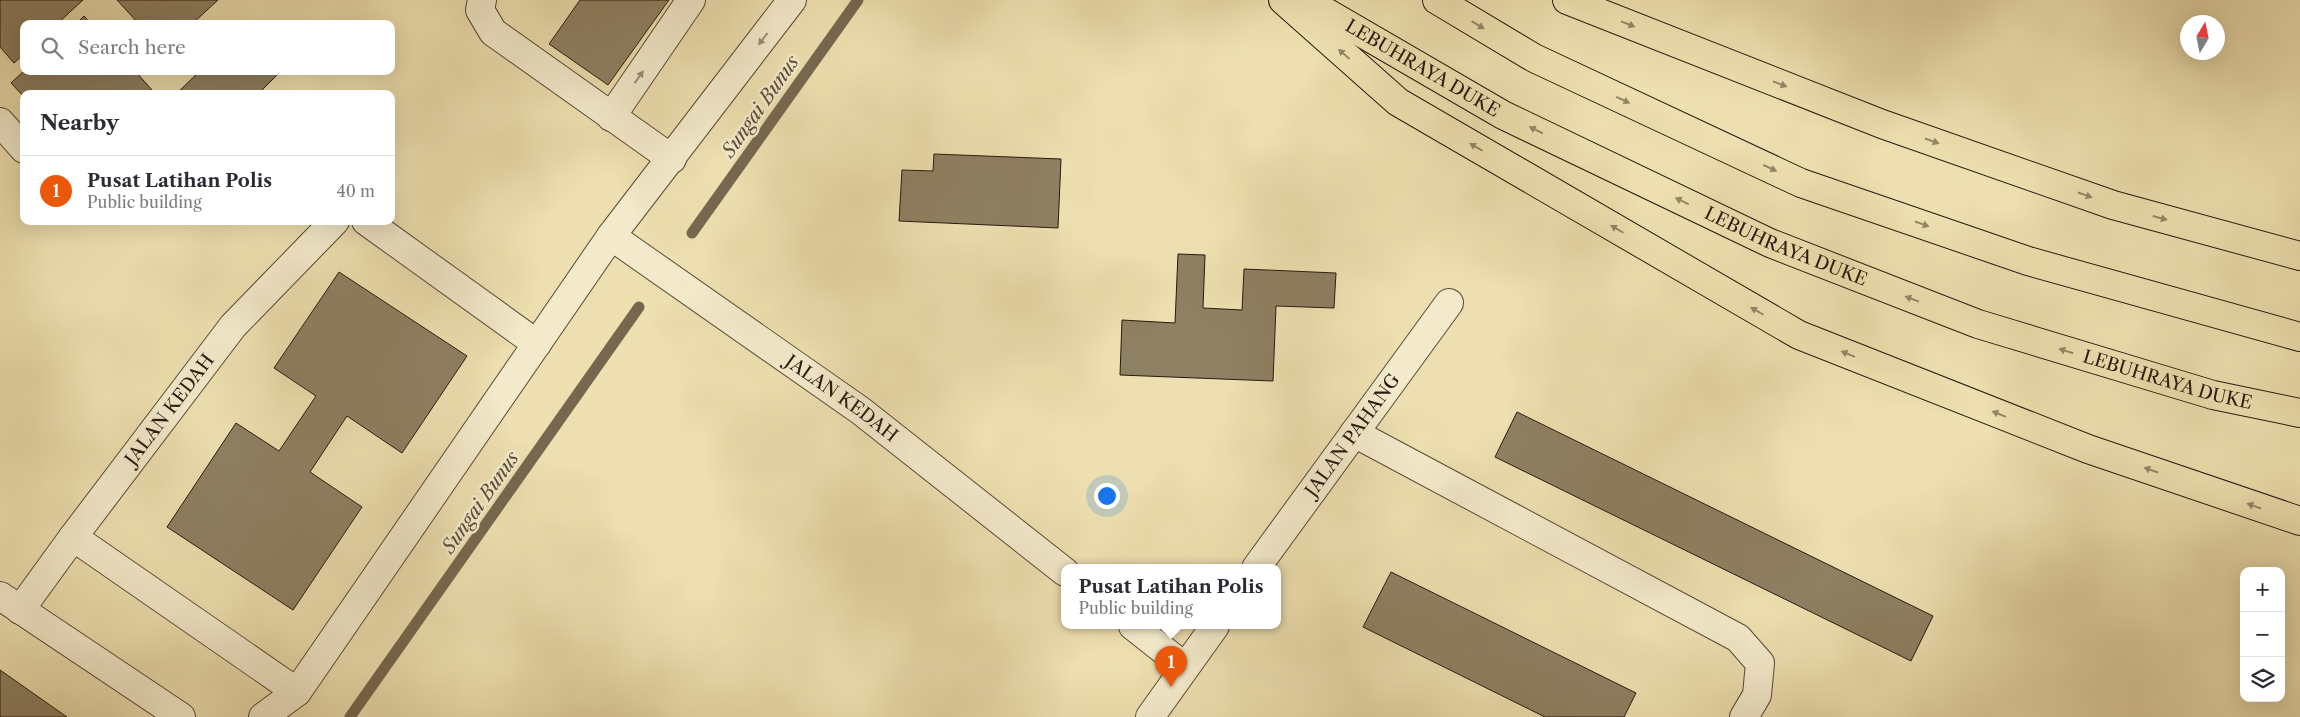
<!DOCTYPE html>
<meta charset="utf-8">
<style>
:root{--surface:#fff;--page:#f7f7f7;--text:#2b2b33;--muted:#7c7c81;--line:#e1e1e2;--accent:#ea580c}
body{margin:0;font-family:"Libre Caslon Text",serif;background:var(--page);color:var(--text)}
.controls{position:absolute;right:15px;bottom:15px;display:grid;overflow:hidden;border-radius:10px;box-shadow:0 5px 20px #0002}
.controls button{width:45px;height:45px;display:grid;place-items:center;padding:0;border:0;border-bottom:1px solid var(--line);background:var(--surface);color:var(--text);font:25px sans-serif}
.compass{position:absolute;left:2180px;top:15px;width:45px;height:45px;border-radius:50%;background:var(--surface);box-shadow:0 5px 20px #0002;rotate:10deg}
.you{position:absolute;left:1106px;top:495px;width:18px;height:18px;margin:-12px;border:4px solid #fff;border-radius:50%;background:#1a73e8;box-shadow:0 0 0 8px #1a73e833}
.badge{display:grid;place-items:center;width:32px;height:32px;border-radius:50%;background:var(--accent);color:#fff;font-size:16px;font-weight:700}
.pin{position:absolute;translate:-50% -41px;filter:drop-shadow(0 1px 2px #0008)}
.pin::after{content:'';position:absolute;top:26px;width:18px;height:15px;background:inherit;clip-path:polygon(0 0,100% 0,50% 100%)}
.popup{position:absolute;left:1061px;top:564px;width:220px;height:65px;box-sizing:border-box;display:grid;place-content:center;border-radius:10px;background:var(--surface);filter:drop-shadow(0 1px 4px #0005);font-size:16px;white-space:nowrap;color:var(--muted)}
.popup b{font-size:19px;color:var(--text)}
.popup::after{content:'';position:absolute;left:50%;top:100%;margin-left:-10px;border:10px solid transparent;border-top-color:var(--surface)}
.list{margin:0;padding:0;list-style:none}
h2{display:flex;justify-content:space-between;align-items:center;height:65px;margin:0;padding:0 20px;font-size:21px}
h2 small{font-size:16px;font-weight:400;color:var(--muted)}
.list li{display:grid;grid-template-columns:32px 1fr auto;gap:15px;align-items:center;box-sizing:border-box;height:70px;padding:0 20px;border-top:1px solid var(--line)}
.list b{display:block;font-size:19px;white-space:nowrap}
.list p{margin:0;font-size:16px;white-space:nowrap;color:var(--muted)}
.list em{font-size:16px;font-style:normal;color:var(--muted)}
.icon{flex:none;width:28px;height:28px;fill:none;stroke:currentColor;stroke-width:2;stroke-linecap:round;stroke-linejoin:round}
.map{position:relative;flex:none;width:2300px;height:717px;overflow:hidden}
.search{position:absolute;background:var(--surface);box-shadow:0 5px 20px #0002;left:20px;top:20px;width:375px;height:55px;display:flex;align-items:center;gap:12px;box-sizing:border-box;padding:0 18px;border-radius:10px;color:var(--muted);font-size:19px}
.panel{position:absolute;background:var(--surface);box-shadow:0 5px 20px #0002;left:20px;top:90px;width:375px;height:135px;border-radius:10px}
.map>svg:first-child{display:block}
.lines{fill:none;stroke-linecap:round;stroke-linejoin:round}
.stream{stroke:#76684f;stroke-width:11}
.building{fill:#8e8062;stroke:#28190f}
.minor-casing{stroke:#594a37;stroke-width:30}
.highway-casing{stroke:#28190f;stroke-width:30}
.minor{stroke:#f3eacb;stroke-width:28}
.highway{stroke:#eddfaf;stroke-width:28}
.oneway{fill:#948667}
.oneway2{fill:#988c76}
.labels{text-anchor:middle;stroke-width:5;stroke-linejoin:round;paint-order:stroke}
.street-label{font-size:18px;fill:#28190f;stroke:#f3eacb}
.water-label{font-size:19px;font-style:italic;fill:#5c4d39;stroke:#f3eacb}
</style>
<div class="map">
<svg width="2300" height="717" viewBox="0 0 2300 717">
<rect width="100%" height="100%" fill="#eddfaf"/>
<filter id="stains"><feTurbulence type="fractalNoise" baseFrequency=".004" numOctaves="4"/><feColorMatrix values="0 0 0 0 .2 0 0 0 0 .09 0 0 0 0 .02 0 0 0 .5 -.17"/></filter>
<radialGradient id="worn" r=".72"><stop offset=".6" stop-color="#630" stop-opacity="0"/><stop offset="1" stop-color="#630" stop-opacity=".3"/></radialGradient>
<g class="lines">
<!-- stream -->
<g class="stream">
<path d="M 692,233 L 858,0"/>
<path d="M 350,717 L 639,307"/>
</g>
</g>
<!-- building -->
<g class="building">
<path d="M 0,0 L 83,0 L 57,24 L 24,24 L 24,54 L 14,63 L 0,47 Z"/>
<path d="M 117,0 L 218,0 L 192,24 L 139,24 Z"/>
<path d="M 580,0 L 669,0 L 608,85 L 549,44 Z"/>
<path d="M 84,16 L 91,24 L 76,24 Z"/>
<path d="M 24,71 L 135,71 L 152,90 L 148,94 L 24,94 L 24,97 L 11,83 Z"/>
<path d="M 200,71 L 281,71 L 258,94 L 176,94 Z"/>
<path d="M 934,154 L 1061,159 L 1058,228 L 899,221 L 902,170 L 933,171 Z"/>
<path d="M 1178,254 L 1205,255 L 1203,308 L 1242,310 L 1244,269 L 1336,273 L 1334,308 L 1276,306 L 1273,381 L 1120,375 L 1122,320 L 1175,323 Z"/>
<path d="M 339,272 L 467,356 L 402,453 L 347,416 L 310,472 L 362,507 L 293,610 L 167,527 L 236,423 L 279,451 L 316,396 L 274,368 Z"/>
<path d="M 1517,412 L 1933,616 L 1911,661 L 1495,457 Z"/>
<path d="M 1391,572 L 1636,693 L 1624,717 L 1545,717 L 1363,627 Z"/>
<path d="M 0,670 L 67,717 L 0,717 Z"/>
</g>
<g class="lines">
<!-- minor casing -->
<g class="minor-casing">
<g id="minor">
<path d="M 482,0 L 480,10 L 493,32 L 672,159"/>
<path d="M 611,117 L 691,0"/>
<path d="M 0,122 L 24,149"/>
<path d="M 366,221 L 537,344"/>
<path id="s1" d="M 611,236 L 861,411 L 1065,572"/>
<path d="M 1354,433 L 1738,638 L 1760,663 L 1757,695 L 1744,717"/>
<path d="M 73,537 L 297,692"/>
<path id="s2" d="M 1256,568 L 1449,303"/>
<path d="M 0,596 L 181,717"/>
<path id="s3" d="M 20,610 L 73,537 L 233,326 L 335,221"/>
<path d="M 1133,626 L 1185,667"/>
<path d="M 263,717 L 297,692 L 611,236 L 792,0"/>
<path d="M 1150,717 L 1215,626"/>
</g>
</g>
<!-- highway casing -->
<g class="highway-casing">
<g id="highway">
<path d="M 1283,0 L 1398,102 L 1799,335 L 2088,449 L 2300,521"/>
<path id="s4" d="M 1305,0 L 1503,115 L 1770,243 L 1978,324 L 2213,395 L 2300,413"/>
<path d="M 1437,0 L 1534,58 L 1801,183 L 2028,261 L 2300,337"/>
<path d="M 1567,0 L 1882,124 L 2113,205 L 2300,256"/>
</g>
</g>
<!-- minor -->
<use href="#minor" class="minor"/>
<!-- highway -->
<use href="#highway" class="highway"/>
</g>
<!-- one-way arrows -->
<defs><path id="oneway-solid" d="M-6-.8H1V-3.2L6.5 0L1 3.2V.8H-6Z" transform="scale(1.25)"/></defs>
<g class="oneway">
<use href="#oneway-solid" transform="translate(1628 24) rotate(21)"/>
<use href="#oneway-solid" transform="translate(1478 25) rotate(31)"/>
<use href="#oneway-solid" transform="translate(1344 54) rotate(-139)"/>
<use href="#oneway-solid" transform="translate(1780 84) rotate(21)"/>
<use href="#oneway-solid" transform="translate(1623 100) rotate(25)"/>
<use href="#oneway-solid" transform="translate(1536 130) rotate(-154)"/>
<use href="#oneway-solid" transform="translate(1932 141) rotate(19)"/>
<use href="#oneway-solid" transform="translate(1476 147) rotate(-150)"/>
<use href="#oneway-solid" transform="translate(1770 168) rotate(25)"/>
<use href="#oneway-solid" transform="translate(2085 195) rotate(19)"/>
<use href="#oneway-solid" transform="translate(1682 201) rotate(-154)"/>
<use href="#oneway-solid" transform="translate(2160 218) rotate(15)"/>
<use href="#oneway-solid" transform="translate(1922 224) rotate(19)"/>
<use href="#oneway-solid" transform="translate(1617 229) rotate(-150)"/>
<use href="#oneway-solid" transform="translate(1912 299) rotate(-159)"/>
<use href="#oneway-solid" transform="translate(1757 311) rotate(-150)"/>
<use href="#oneway-solid" transform="translate(2066 351) rotate(-163)"/>
<use href="#oneway-solid" transform="translate(1848 354) rotate(-158)"/>
<use href="#oneway-solid" transform="translate(1999 414) rotate(-158)"/>
<use href="#oneway-solid" transform="translate(2151 470) rotate(-161)"/>
<use href="#oneway-solid" transform="translate(2254 506) rotate(-161)"/>
</g>
<g class="oneway2">
<use href="#oneway-solid" transform="translate(763 39) rotate(127)"/>
<use href="#oneway-solid" transform="translate(639 77) rotate(-55)"/>
</g>
<g class="labels">
<!-- street labels -->
<g class="street-label">
<text dy="6" stroke="none"><textPath href="#s4" startOffset="136">LEBUHRAYA DUKE</textPath></text>
<text dy="6" stroke="none"><textPath href="#s4" startOffset="541">LEBUHRAYA DUKE</textPath></text>
<text dy="6" stroke="none"><textPath href="#s4" startOffset="946">LEBUHRAYA DUKE</textPath></text>
<text dy="6" stroke="none"><textPath href="#s1" startOffset="282">JALAN KEDAH</textPath></text>
<text dy="6" stroke="none"><textPath href="#s3" startOffset="250">JALAN KEDAH</textPath></text>
<text dy="6" stroke="none"><textPath href="#s2" startOffset="164">JALAN PAHANG</textPath></text>
</g>
<!-- water labels -->
<g class="water-label">
<text transform="translate(760 106) rotate(-55)" y="7">Sungai Bunus</text>
<text transform="translate(480 502) rotate(-55)" y="7">Sungai Bunus</text>
</g>
</g>
<rect width="100%" height="100%" filter="url(#stains)"/>
<rect width="100%" height="100%" fill="url(#worn)"/>
</svg>
<div class="controls">
<button>+</button>
<button>−</button>
<button><svg class="icon" aria-label="layers" viewBox="0 0 24 24"><path d="M12 4l9 5-9 5-9-5zM3 14l9 5 9-5"/></svg></button>
</div>
<svg class="compass" viewBox="-18 -18 36 36"><path d="M0-13l5 13h-10z" fill="#e53935"/><path d="M0 13l5-13h-10z" fill="#7c7c81"/></svg>
<div class="you"></div>
<div class="pin badge" style="left:1171px;top:687px">1</div>
<div class="popup"><b>Pusat Latihan Polis</b>Public building</div>
<div class="search"><svg class="icon" aria-label="search" viewBox="0 0 24 24"><circle cx="10" cy="10" r="6"/><path d="M15 15l6 6"/></svg>Search here</div>
<section class="panel">
<h2>Nearby<small></small></h2>
<ul class="list">
<li><span class="badge">1</span><div><b>Pusat Latihan Polis</b><p>Public building</p></div><em>40 m</em></li>
</ul>
</section>
</div>
